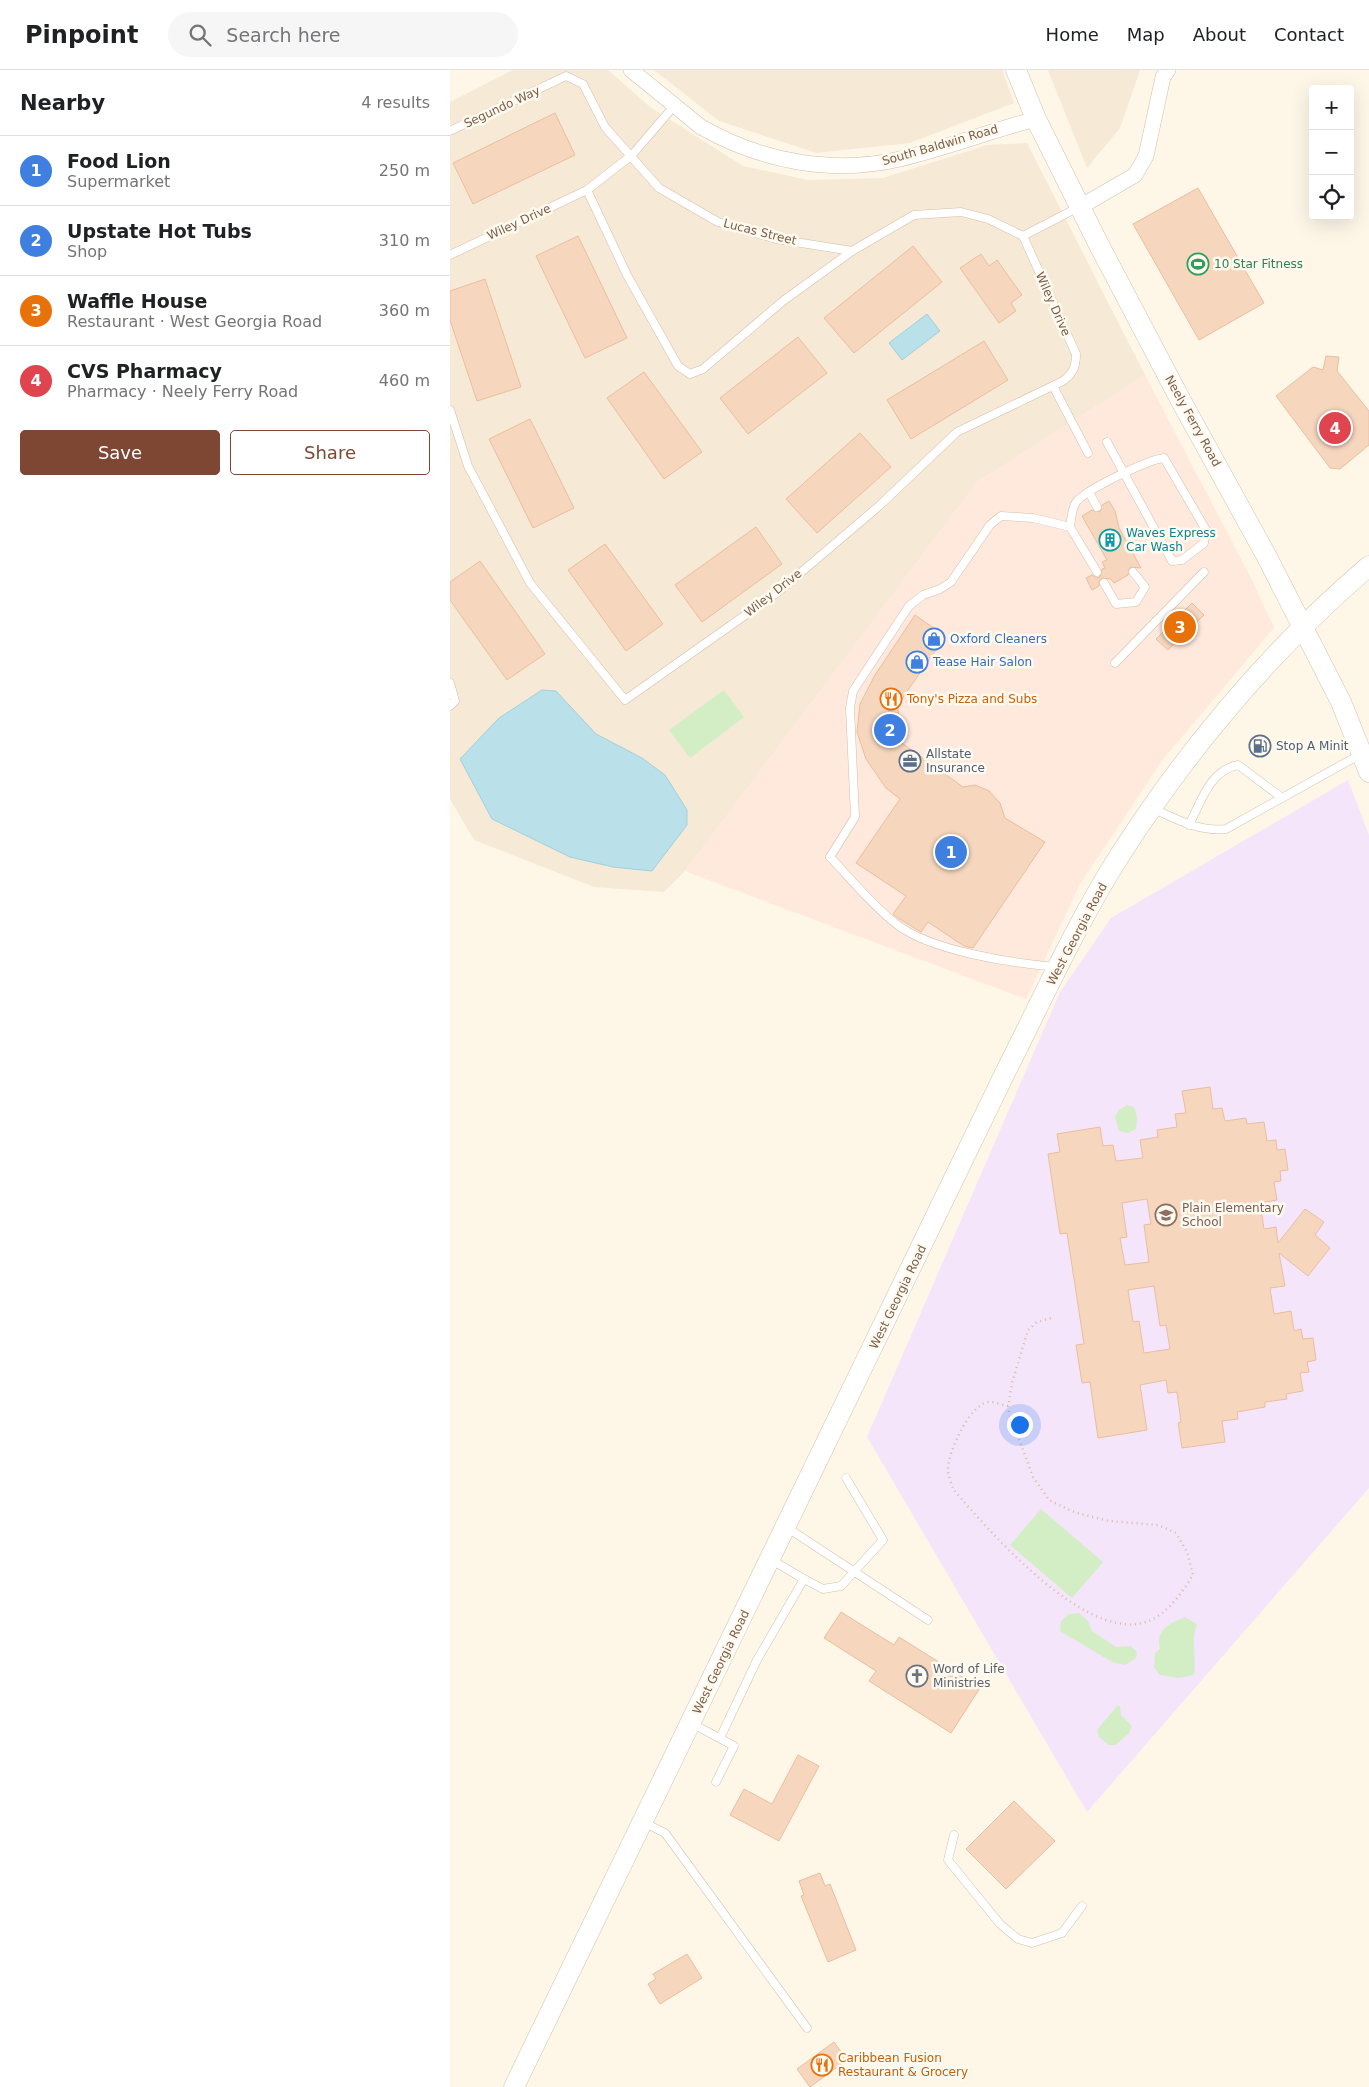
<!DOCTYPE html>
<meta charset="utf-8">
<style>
:root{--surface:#fff;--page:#f6f6f6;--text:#202124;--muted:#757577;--line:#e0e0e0;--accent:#7e4733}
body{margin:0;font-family:"DejaVu Sans",sans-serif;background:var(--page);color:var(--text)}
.controls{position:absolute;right:15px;top:15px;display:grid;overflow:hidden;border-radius:5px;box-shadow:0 5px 20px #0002}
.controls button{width:45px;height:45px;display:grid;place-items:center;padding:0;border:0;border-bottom:1px solid var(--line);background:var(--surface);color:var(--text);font:25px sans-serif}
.you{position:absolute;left:569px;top:1354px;width:18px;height:18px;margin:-12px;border:4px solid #fff;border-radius:50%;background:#1a73e8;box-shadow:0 0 0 8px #1a73e833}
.badge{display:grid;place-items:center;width:32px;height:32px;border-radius:50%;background:var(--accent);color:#fff;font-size:16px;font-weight:700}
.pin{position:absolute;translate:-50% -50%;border:2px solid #fff;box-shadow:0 1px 5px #0006}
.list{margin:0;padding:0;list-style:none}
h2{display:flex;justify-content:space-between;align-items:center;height:65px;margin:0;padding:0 20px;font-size:21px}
h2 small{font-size:16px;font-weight:400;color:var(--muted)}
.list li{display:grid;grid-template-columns:32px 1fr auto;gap:15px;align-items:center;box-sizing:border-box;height:70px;padding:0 20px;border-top:1px solid var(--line)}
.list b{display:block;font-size:19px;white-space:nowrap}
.list p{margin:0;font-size:16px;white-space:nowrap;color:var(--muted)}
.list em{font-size:16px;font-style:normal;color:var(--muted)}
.actions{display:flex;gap:10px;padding:15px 20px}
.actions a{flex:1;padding:11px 0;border:1px solid var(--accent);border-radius:5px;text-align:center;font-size:18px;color:var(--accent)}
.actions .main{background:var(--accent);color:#fff}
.icon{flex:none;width:28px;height:28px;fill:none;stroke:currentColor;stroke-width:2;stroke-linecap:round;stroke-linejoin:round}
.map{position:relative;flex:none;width:919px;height:2017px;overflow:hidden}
header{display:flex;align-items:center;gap:30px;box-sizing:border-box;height:70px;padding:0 25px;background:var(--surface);border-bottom:1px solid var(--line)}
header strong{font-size:24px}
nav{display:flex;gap:28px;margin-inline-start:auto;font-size:18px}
.search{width:350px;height:45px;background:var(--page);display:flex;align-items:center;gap:12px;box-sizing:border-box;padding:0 18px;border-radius:28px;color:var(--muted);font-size:19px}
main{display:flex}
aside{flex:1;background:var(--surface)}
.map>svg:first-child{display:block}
.residential{fill:#f6e9d6}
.commercial{fill:#ffe8dc}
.education{fill:#f4e5fb}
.green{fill:#d3eec5}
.water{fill:#bae0ea;stroke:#a0d0dd}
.building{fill:#f6d7be;stroke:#eabe9d;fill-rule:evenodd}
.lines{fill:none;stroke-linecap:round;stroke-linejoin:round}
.lane-casing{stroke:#d2bfac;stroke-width:9}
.street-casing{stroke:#d2bfac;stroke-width:16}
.secondary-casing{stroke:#d5c0aa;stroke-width:21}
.path{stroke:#dcbaa0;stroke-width:2.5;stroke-dasharray:1 4;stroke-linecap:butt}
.lane{stroke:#fff;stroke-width:8}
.street{stroke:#fff;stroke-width:15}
.secondary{stroke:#fff;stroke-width:20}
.labels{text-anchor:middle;stroke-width:5;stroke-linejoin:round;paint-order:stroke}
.street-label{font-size:12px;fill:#7b5e49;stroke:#fffaf0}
.leisure-label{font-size:12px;fill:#27864d;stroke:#fffaf0;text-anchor:start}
.culture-label{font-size:12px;fill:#0d838f;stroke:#fffaf0;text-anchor:start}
.shop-label{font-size:12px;fill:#366cbe;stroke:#fffaf0;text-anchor:start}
.food-label{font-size:12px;fill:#c56008;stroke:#fffaf0;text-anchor:start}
.service-label{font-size:12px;fill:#4e5e75;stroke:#fffaf0;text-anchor:start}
.education-label{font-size:12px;fill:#785e54;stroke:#fffaf0;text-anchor:start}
.worship-label{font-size:12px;fill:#5b616d;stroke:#fffaf0;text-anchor:start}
</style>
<header>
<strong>Pinpoint</strong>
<div class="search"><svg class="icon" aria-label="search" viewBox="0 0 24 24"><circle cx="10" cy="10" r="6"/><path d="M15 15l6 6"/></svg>Search here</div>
<nav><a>Home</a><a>Map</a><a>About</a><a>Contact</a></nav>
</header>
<main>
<aside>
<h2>Nearby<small>4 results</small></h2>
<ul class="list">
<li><span class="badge" style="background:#3f7fe0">1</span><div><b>Food Lion</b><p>Supermarket</p></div><em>250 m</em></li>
<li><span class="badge" style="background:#3f7fe0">2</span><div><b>Upstate Hot Tubs</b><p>Shop</p></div><em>310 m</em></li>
<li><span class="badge" style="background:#e8710a">3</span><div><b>Waffle House</b><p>Restaurant · West Georgia Road</p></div><em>360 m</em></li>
<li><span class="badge" style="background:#e0444e">4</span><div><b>CVS Pharmacy</b><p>Pharmacy · Neely Ferry Road</p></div><em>460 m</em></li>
</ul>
<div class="actions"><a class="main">Save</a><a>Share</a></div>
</aside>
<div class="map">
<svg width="919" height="2017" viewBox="0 0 919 2017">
<rect width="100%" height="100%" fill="#fef7e8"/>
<!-- residential -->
<g class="residential">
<path d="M 63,0 L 158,0 L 200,37 L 293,96 L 358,110 L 433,108 L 537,75 L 577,73 L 695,305 L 527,412 L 235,801 L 214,822 L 144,817 L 24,770 L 0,729 L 0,32 Z"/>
<path d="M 204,0 L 552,0 L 564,33 L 460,73 L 366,83 L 269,51 Z"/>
<path d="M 598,0 L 690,0 L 670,58 L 637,98 Z"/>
</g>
<!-- commercial -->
<path class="commercial" d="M 695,305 L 803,512 L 824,558 L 714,688 L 630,814 L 576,929 L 235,801 L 527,412 Z"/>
<!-- education -->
<path class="education" d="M 898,710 L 919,765 L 919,1418 L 637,1742 L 417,1367 L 610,922 L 661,848 Z"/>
<!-- green -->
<g class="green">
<path d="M 274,620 L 294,647 L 240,688 L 219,660 Z"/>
<path d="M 677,1035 L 684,1037 L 687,1047 L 686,1059 L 678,1063 L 669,1061 L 665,1047 L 669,1040 Z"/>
<path d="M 591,1439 L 653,1492 L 622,1528 L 560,1475 Z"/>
<path d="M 629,1543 L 638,1551 L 642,1561 L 666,1577 L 681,1576 L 687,1582 L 686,1588 L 675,1595 L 662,1592 L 610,1561 L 611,1551 L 619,1544 Z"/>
<path d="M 735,1547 L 747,1554 C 740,1574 747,1586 744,1605 L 729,1608 L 710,1605 L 704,1597 L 705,1583 L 710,1579 C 705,1560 720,1553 735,1547 Z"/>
<path d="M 667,1636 L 670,1636 L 671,1645 L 682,1656 L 679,1663 L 666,1675 L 659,1675 L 649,1667 L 647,1660 Z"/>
</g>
<!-- water -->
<g class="water">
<path d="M 477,244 L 490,261 L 452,290 L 439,273 Z"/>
<path d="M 92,620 L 106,621 L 146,664 L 192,688 L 215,705 L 237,740 L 237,755 L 202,801 L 163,797 L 120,787 L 42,749 L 10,689 L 49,648 Z"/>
</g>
<!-- building -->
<g class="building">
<path d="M 105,43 L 125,85 L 23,134 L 3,93 Z"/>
<path d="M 748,118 L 814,233 L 749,270 L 683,154 Z"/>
<path d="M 128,166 L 177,268 L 135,288 L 86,186 Z"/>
<path d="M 463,176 L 492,212 L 404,283 L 374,248 Z"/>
<path d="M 531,184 L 539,196 L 547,190 L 572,225 L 561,233 L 566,241 L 549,253 L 510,198 Z"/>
<path d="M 35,209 L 71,317 L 27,331 L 0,250 L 0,221 Z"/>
<path d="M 348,267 L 377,303 L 298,364 L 270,328 Z"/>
<path d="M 534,271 L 558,310 L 461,369 L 437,330 Z"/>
<path d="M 876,286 L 889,287 L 887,301 L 919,341 L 919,375 L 890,399 L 880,398 L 826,326 L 863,297 L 873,300 Z"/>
<path d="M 194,302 L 252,382 L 214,409 L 157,328 Z"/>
<path d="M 80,349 L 124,438 L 83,458 L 39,369 Z"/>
<path d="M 410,363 L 441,397 L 367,463 L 336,429 Z"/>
<path d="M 659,431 L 665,441 L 669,458 L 691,498 L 680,497 L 678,505 L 664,513 L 661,509 L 652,508 L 649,511 L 649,516 L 642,520 L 636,508 L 642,505 L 647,508 L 650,507 L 652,499 L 655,498 L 652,492 L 657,490 L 632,446 L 642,440 L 650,442 L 652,435 Z"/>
<path d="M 306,457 L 332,494 L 252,552 L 225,515 Z"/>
<path d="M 155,474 L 213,554 L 176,581 L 118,500 Z"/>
<path d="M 30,491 L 95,584 L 57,610 L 0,530 L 0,512 Z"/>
<path d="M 742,533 L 754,545 L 718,580 L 706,569 Z"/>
<path d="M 465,545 L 495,566 L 448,635 L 449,671 L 513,717 L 525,715 L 539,721 L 550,733 L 555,748 L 595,772 L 523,878 L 514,876 L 478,852 L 471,862 L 448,848 L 443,844 L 456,826 L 406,793 L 450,729 L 436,718 L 416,689 L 407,662 L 410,634 L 425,605 Z"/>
<path d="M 760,1017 L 763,1039 L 772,1038 L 775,1051 L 796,1048 L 797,1054 L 814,1052 L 817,1071 L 826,1070 L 827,1080 L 835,1079 L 838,1100 L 830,1101 L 831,1111 L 824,1112 L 827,1130 L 810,1133 L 814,1159 L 826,1157 L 828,1173 L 855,1139 L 874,1152 L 865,1165 L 880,1178 L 858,1206 L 829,1183 L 835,1216 L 820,1218 L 824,1244 L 841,1241 L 844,1261 L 851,1259 L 853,1269 L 863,1268 L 866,1290 L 857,1292 L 859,1302 L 850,1303 L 853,1321 L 836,1324 L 837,1329 L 815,1332 L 815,1337 L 787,1342 L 788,1349 L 772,1351 L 775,1372 L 732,1378 L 728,1353 L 731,1352 L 727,1322 L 718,1323 L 716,1310 L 690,1315 L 697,1360 L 648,1368 L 640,1312 L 632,1313 L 626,1275 L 634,1274 L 617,1163 L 610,1164 L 598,1084 L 610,1082 L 607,1064 L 650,1057 L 653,1076 L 663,1075 L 666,1091 L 693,1088 L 690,1070 L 708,1067 L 707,1060 L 727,1057 L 725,1044 L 736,1043 L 732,1021 ZM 697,1129 L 701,1154 L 694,1155 L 699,1192 L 675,1195 L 670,1168 L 677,1167 L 672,1133 ZM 704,1216 L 710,1256 L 716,1255 L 720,1279 L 694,1283 L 689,1251 L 683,1252 L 678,1220 Z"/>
<path d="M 391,1542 L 444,1575 L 449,1567 L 530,1618 L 501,1663 L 419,1611 L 426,1601 L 374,1568 Z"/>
<path d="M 348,1685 L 369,1696 L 329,1771 L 280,1745 L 294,1719 L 322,1734 Z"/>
<path d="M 564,1731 L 605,1771 L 556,1819 L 516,1779 Z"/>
<path d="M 370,1803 L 375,1816 L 380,1814 L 406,1880 L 378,1892 L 351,1826 L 354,1825 L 349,1811 Z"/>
<path d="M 237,1884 L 252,1908 L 210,1934 L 198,1914 L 206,1909 L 203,1904 Z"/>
<path d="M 384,1972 L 397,1990 L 360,2017 L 347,1999 Z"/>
</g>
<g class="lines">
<!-- lane casing -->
<g class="lane-casing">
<g id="lane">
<path d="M 0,61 L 116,6 L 133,14 L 155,57 L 209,118 L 268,152 L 326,169 L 402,181"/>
<path d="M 137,120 L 177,205 L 228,296 L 240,304 L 253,299 L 333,231 L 402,181 L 464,145 L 511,142 L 538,149 L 573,166"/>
<path d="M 0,185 L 137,120 L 182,85 L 224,36"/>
<path d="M 603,316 L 638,383"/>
<path d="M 0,340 L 18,396 L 80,513 L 175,630 L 328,522 L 429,436 L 507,362 L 613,311 C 623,303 626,298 626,284 L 573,166 L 629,137"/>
<path d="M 639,422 L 647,437"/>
<path d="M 620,457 C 621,450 622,436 627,431 C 638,419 697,390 714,388 L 756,460 L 754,473 L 732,490 L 722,491 L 657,372"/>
<path d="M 654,513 L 666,534 L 686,532 L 695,517 L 683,502"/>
<path d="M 665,593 L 754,502"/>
<path d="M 0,613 L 5,631 L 0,636"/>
<path d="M 702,738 C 726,749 749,762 776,759 L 911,684"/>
<path d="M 739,755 C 751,732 760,700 788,695 L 831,727"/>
<path d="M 606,897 C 562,893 479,881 445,853 C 421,834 401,809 380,787 L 405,747 L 400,638 L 403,621 L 459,536 L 473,525 L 490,519 L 501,512 L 540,455 L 551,446 L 583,448 L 620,457 L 647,502"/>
<path d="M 336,1457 L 478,1550"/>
<path d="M 354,1509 L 373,1519 L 391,1516 L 433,1470 L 396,1408"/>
<path d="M 241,1653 L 284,1676 L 266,1712"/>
<path d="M 270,1668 L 307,1590 L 354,1509 L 320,1489"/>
<path d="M 193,1752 L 215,1763 L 357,1958"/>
<path d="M 504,1765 L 498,1790 L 550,1854 L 568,1869 L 582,1873 L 612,1863 L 632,1836"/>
</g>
</g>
<!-- street casing -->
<g class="street-casing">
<g id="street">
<path d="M 181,0 L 251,57 C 311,91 381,105 450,89 C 496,78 540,61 586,49"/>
<path d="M 630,137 L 685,105 L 696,86 L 713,7 L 718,0"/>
</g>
</g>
<!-- secondary casing -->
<g class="secondary-casing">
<g id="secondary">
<path d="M 566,0 L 586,49 L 648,173 L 730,329 L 817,487 L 891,632 L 919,702"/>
<path d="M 64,2017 L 555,1003 C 592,930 626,854 670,785 C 738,679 823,578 919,496"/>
</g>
</g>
<!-- path -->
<path class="path" d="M 558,1336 C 552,1335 545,1332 539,1332 C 520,1333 497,1384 498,1400 C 498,1406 502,1414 503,1419 C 539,1461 632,1568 692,1553 C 715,1548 731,1524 743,1505 L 737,1482 L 726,1463 L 708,1455 L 659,1451 L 624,1442 L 599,1430 L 583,1407 L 558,1339 L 562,1313 L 578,1260 L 587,1252 L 601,1248"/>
<!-- lane -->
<use href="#lane" class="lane"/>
<!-- street -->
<use href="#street" class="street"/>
<!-- secondary -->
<use href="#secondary" class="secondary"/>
</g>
<!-- icons -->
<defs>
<g id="stadium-ring" transform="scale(1.125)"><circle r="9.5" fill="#fffaf0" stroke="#2e9e5b" stroke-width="1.5"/><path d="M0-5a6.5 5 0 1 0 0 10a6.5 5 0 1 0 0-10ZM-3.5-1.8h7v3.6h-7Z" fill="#2e9e5b"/></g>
<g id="building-ring" transform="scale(1.125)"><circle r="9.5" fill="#fffaf0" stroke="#0f9aa8" stroke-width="1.5"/><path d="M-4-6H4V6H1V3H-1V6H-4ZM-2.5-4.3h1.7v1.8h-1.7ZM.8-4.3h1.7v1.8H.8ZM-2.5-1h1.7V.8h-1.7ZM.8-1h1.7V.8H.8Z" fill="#0f9aa8"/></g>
<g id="shop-ring" transform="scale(1.125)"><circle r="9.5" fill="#fffaf0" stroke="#3f7fe0" stroke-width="1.5"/><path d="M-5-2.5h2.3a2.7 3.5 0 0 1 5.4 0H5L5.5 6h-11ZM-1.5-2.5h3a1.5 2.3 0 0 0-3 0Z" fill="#3f7fe0"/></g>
<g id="restaurant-ring" transform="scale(1.125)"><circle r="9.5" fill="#fffaf0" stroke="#e8710a" stroke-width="1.5"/><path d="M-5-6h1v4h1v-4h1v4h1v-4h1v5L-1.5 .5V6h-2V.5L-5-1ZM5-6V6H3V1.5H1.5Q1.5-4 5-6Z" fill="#e8710a"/></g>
<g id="fuel-ring" transform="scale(1.125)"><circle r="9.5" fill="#fffaf0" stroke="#5c6f8a" stroke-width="1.5"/><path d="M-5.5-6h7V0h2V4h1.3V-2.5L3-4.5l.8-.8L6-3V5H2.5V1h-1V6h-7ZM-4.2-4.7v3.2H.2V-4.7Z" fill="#5c6f8a"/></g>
<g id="office-ring" transform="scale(1.125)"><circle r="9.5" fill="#fffaf0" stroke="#5c6f8a" stroke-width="1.5"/><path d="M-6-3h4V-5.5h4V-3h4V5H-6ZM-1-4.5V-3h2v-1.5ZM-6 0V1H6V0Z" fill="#5c6f8a"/></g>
<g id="school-ring" transform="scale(1.125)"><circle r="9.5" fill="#fffaf0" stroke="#8d6e63" stroke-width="1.5"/><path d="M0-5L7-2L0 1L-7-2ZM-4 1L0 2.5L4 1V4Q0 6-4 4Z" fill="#8d6e63"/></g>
<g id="church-ring" transform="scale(1.125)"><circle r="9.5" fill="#fffaf0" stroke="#6b7280" stroke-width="1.5"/><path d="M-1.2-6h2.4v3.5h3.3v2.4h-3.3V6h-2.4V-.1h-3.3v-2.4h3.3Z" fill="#6b7280"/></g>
</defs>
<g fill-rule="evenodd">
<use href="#stadium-ring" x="748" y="194"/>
<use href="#building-ring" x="660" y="470"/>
<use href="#shop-ring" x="484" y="569"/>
<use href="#shop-ring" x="467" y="592"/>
<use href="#restaurant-ring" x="441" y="629"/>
<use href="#fuel-ring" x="810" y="676"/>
<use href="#office-ring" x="460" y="691"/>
<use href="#school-ring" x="716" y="1145"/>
<use href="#church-ring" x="467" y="1606"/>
<use href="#restaurant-ring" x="372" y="1995"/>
</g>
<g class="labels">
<!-- street labels -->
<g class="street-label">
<text transform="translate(52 37) rotate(-25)" y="4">Segundo Way</text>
<text transform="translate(490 75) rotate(-16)" y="4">South Baldwin Road</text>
<text transform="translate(69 152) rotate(-25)" y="4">Wiley Drive</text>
<text transform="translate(310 162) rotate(14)" y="4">Lucas Street</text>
<text transform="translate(603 234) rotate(66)" y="4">Wiley Drive</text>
<text transform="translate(743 351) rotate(61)" y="4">Neely Ferry Road</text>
<text transform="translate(323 523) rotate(-38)" y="4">Wiley Drive</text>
<text transform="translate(627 864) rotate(-62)" y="4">West Georgia Road</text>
<text transform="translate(448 1227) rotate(-64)" y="4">West Georgia Road</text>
<text transform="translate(271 1592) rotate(-64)" y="4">West Georgia Road</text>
</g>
<!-- leisure labels -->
<g class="leisure-label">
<text x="764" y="198">10 Star Fitness</text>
</g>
<!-- culture labels -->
<g class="culture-label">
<text x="676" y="467">Waves Express<tspan x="676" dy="14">Car Wash</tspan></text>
</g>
<!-- shop labels -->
<g class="shop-label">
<text x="500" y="573">Oxford Cleaners</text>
<text x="483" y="596">Tease Hair Salon</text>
</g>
<!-- food labels -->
<g class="food-label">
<text x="457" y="633">Tony's Pizza and Subs</text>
<text x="388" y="1992">Caribbean Fusion<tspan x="388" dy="14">Restaurant &amp; Grocery</tspan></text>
</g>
<!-- service labels -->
<g class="service-label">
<text x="826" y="680">Stop A Minit</text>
<text x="476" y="688">Allstate<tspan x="476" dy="14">Insurance</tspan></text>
</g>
<!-- education labels -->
<g class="education-label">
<text x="732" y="1142">Plain Elementary<tspan x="732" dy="14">School</tspan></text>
</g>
<!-- worship labels -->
<g class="worship-label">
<text x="483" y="1603">Word of Life<tspan x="483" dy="14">Ministries</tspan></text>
</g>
</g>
</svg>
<div class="controls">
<button>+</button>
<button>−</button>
<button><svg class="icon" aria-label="locate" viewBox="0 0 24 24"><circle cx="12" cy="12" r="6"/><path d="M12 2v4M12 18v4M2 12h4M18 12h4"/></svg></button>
</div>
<div class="you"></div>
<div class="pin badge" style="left:501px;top:782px;background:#3f7fe0">1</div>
<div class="pin badge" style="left:440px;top:660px;background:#3f7fe0">2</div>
<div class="pin badge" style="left:730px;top:557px;background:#e8710a">3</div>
<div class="pin badge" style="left:885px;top:358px;background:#e0444e">4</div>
</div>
</main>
